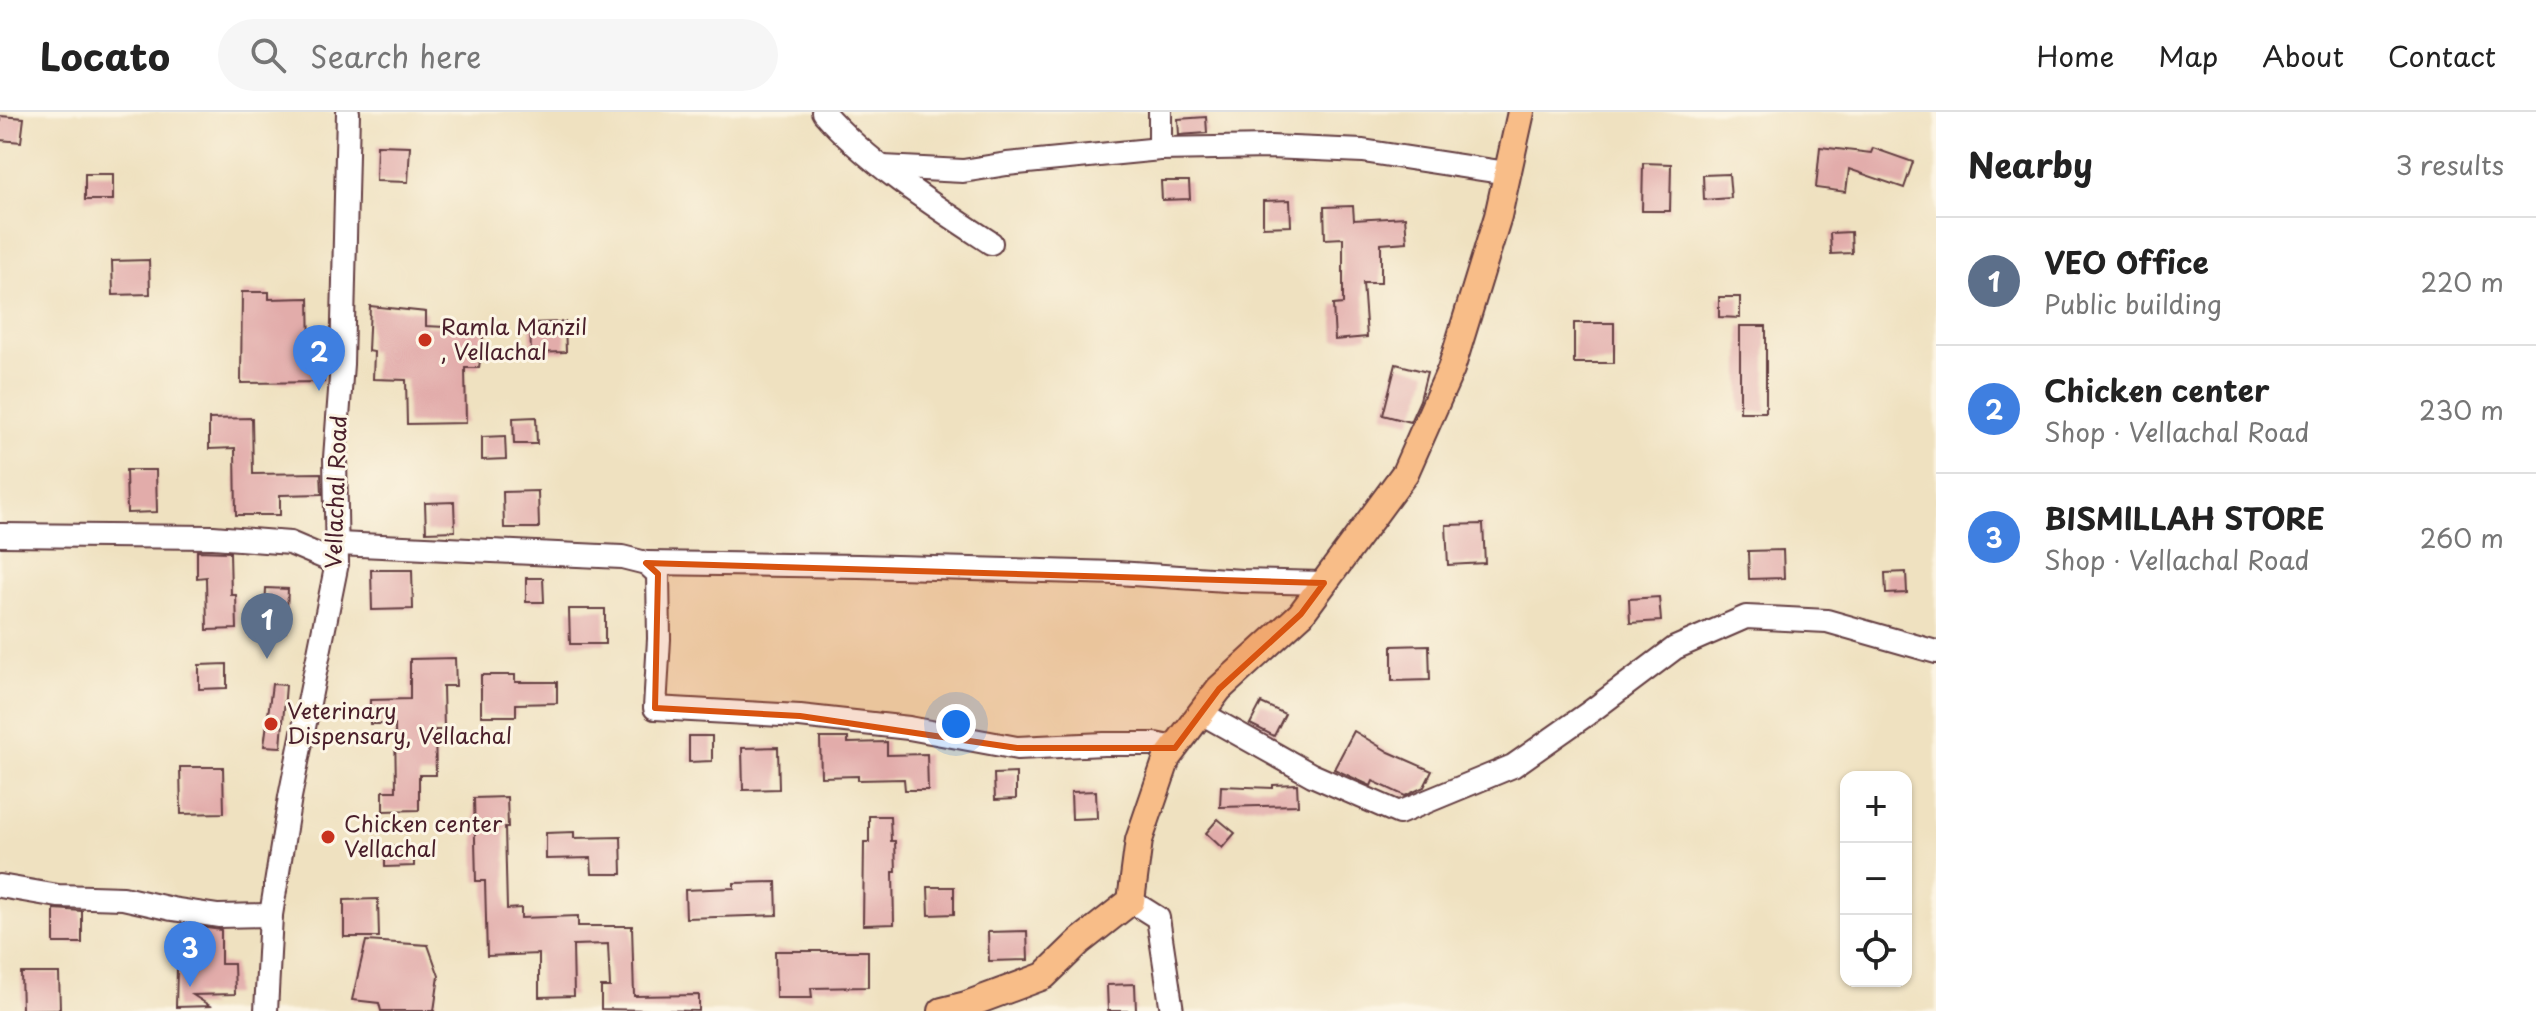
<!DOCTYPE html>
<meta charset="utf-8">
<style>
:root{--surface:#fff;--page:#f6f6f6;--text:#222;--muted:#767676;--line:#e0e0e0;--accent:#c8321e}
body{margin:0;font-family:"Playpen Sans",sans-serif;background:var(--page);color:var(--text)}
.controls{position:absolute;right:24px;bottom:24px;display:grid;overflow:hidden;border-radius:16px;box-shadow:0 2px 6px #0004}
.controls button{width:72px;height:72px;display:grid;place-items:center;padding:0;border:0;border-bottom:2px solid var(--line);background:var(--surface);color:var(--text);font:40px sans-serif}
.you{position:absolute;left:956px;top:612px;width:28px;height:28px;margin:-20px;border:6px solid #fff;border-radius:50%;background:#1a73e8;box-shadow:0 0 0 12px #1a73e833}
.badge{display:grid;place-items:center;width:52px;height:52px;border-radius:50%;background:var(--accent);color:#fff;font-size:26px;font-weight:700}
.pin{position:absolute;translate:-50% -66px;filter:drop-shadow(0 2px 4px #0008)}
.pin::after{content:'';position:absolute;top:42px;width:28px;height:24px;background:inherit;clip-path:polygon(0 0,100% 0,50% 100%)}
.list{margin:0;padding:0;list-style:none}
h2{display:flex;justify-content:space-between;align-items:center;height:104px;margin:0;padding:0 32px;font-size:34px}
h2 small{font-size:26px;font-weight:400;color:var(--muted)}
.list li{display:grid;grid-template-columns:52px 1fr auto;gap:24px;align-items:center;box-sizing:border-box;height:128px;padding:0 32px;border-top:2px solid var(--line)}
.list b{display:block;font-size:30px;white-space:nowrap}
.list p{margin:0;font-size:26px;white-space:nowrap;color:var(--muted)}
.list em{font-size:26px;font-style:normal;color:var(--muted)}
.icon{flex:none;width:44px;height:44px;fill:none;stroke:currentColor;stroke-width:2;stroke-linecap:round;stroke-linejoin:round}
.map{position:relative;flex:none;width:1936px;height:899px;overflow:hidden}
header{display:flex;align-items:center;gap:48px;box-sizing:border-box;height:112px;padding:0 40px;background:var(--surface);border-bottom:2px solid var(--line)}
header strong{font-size:38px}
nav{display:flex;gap:44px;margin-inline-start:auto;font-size:28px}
.search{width:560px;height:72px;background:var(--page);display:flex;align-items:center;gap:20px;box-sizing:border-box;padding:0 28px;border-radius:44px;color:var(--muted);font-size:30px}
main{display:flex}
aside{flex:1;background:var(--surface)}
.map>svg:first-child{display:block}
.building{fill:#e2acaa}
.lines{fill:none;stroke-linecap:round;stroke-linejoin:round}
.minor-casing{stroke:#633c41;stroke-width:26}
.major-casing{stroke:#633c41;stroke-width:30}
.minor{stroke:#fff;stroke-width:22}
.major{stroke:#f8bd88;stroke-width:26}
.marked{fill:#d8530f;fill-opacity:0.2;stroke:#d8530f;stroke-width:6;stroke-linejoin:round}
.poi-dot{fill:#c8321e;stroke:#fcf5e5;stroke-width:3}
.labels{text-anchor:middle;stroke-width:6;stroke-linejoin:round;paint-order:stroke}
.poi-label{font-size:22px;fill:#4a1f2b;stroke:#fcf5e5;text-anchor:start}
.street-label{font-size:22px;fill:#4a1f2b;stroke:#fcf5e5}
</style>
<header>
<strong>Locato</strong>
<div class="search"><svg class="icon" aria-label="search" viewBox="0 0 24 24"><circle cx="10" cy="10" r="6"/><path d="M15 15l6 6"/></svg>Search here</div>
<nav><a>Home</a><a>Map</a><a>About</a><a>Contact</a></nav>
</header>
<main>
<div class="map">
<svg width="1936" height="899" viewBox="0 0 1936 899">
<rect width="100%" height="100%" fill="#fcf5e5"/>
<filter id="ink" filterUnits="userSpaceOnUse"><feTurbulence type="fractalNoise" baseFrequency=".0125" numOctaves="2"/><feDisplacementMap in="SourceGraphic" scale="16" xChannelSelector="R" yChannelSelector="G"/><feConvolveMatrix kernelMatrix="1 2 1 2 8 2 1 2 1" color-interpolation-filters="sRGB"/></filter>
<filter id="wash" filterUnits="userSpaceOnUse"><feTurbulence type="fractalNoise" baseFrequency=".006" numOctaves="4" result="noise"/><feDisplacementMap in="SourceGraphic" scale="32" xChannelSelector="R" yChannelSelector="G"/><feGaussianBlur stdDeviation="1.8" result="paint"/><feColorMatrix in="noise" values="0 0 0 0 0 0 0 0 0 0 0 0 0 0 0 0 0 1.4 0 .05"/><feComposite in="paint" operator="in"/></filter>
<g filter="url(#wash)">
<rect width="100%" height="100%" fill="#efe1c0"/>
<g id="blocks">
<!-- building -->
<g class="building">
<path d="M 0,4 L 24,6 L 21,30 L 0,28 Z"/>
<path d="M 1206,5 L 1207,21 L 1179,23 L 1178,7 Z"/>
<path d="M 377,33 L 410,34 L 408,70 L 376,69 Z"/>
<path d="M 1820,35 L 1871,41 L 1873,36 L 1913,50 L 1904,76 L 1849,57 L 1846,80 L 1816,76 Z"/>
<path d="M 1643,51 L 1671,52 L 1670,99 L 1642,99 Z"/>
<rect x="85" y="62" width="28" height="26"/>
<path d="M 1729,62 L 1731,86 L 1704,88 L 1703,63 Z"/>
<path d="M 1161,69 L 1189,69 L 1190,87 L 1162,88 Z"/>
<path d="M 1290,88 L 1291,114 L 1263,115 L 1263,89 Z"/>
<path d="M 1353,94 L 1354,108 L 1405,105 L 1407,130 L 1381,132 L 1381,171 L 1363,171 L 1367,225 L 1335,228 L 1333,193 L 1343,192 L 1343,126 L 1325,127 L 1324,95 Z"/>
<path d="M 1851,120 L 1852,141 L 1831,142 L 1830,121 Z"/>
<path d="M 149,148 L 150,182 L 113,183 L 112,149 Z"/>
<path d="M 242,180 L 269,180 L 269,187 L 309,186 L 310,238 L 321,238 L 324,270 L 241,271 Z"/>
<path d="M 1719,185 L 1740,185 L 1740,206 L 1719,205 Z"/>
<path d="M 370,194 L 426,200 L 426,214 L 484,217 L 479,256 L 465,256 L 466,311 L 407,312 L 406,268 L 373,267 L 374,240 L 368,239 Z"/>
<path d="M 565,210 L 566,240 L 531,241 L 530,211 Z"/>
<rect x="1574" y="211" width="40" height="40"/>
<rect x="1740" y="214" width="26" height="86"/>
<path d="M 1396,252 L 1427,260 L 1420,288 L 1410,310 L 1383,303 Z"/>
<path d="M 536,305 L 537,332 L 514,332 L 513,306 Z"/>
<path d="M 252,306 L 253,362 L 321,361 L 322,382 L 280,383 L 280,403 L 236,403 L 235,336 L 209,337 L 209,307 Z"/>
<path d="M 505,324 L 506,347 L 482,348 L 482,325 Z"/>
<path d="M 126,358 L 156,358 L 157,400 L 127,401 Z"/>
<path d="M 538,379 L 539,416 L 504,416 L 503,380 Z"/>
<path d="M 454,390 L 455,419 L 426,420 L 425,391 Z"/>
<path d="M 1483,412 L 1485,451 L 1448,453 L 1446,413 Z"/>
<path d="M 1783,438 L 1784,466 L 1749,467 L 1748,439 Z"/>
<path d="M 197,439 L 230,440 L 231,483 L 236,483 L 237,517 L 207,518 L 206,465 L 197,466 Z"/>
<path d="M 371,458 L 412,458 L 413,497 L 372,498 Z"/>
<path d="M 1906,460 L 1907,481 L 1886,482 L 1885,461 Z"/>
<path d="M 526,466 L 543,466 L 544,490 L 526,490 Z"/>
<path d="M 266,476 L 288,477 L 286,520 L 264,519 Z"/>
<path d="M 1659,485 L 1661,509 L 1630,511 L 1629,487 Z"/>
<path d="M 569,497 L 605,497 L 605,532 L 570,532 Z"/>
<path d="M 1429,533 L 1430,568 L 1392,569 L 1392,534 Z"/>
<path d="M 455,546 L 456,574 L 443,574 L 444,618 L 435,618 L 436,663 L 419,663 L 419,698 L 383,699 L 383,679 L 396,679 L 395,612 L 370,612 L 370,588 L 410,587 L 410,547 Z"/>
<path d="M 227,552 L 227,576 L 199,577 L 199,553 Z"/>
<path d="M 481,563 L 515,563 L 515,570 L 557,570 L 557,591 L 516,592 L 516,604 L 481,604 Z"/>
<path d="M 272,572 L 286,573 L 281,635 L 264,634 Z"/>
<path d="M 1261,591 L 1285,602 L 1274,624 L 1250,612 Z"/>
<path d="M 1354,619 L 1389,640 L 1432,659 L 1424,675 L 1405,684 L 1373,669 L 1371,674 L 1334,657 Z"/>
<path d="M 689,624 L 712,624 L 712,649 L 689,650 Z"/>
<path d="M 820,626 L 848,626 L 848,631 L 887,630 L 887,643 L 927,642 L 928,678 L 905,678 L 904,667 L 858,668 L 858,664 L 821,665 Z"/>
<path d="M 778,635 L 779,677 L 743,678 L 742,636 Z"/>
<path d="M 180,655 L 223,655 L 224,701 L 181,702 Z"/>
<path d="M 1016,661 L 1016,687 L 995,688 L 994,662 Z"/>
<path d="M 1297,672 L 1298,693 L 1220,695 L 1221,674 L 1273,676 L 1273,673 Z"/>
<path d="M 1096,679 L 1097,706 L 1072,707 L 1071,680 Z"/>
<path d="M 507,685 L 508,715 L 505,715 L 507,797 L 521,796 L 521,806 L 578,804 L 578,814 L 632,814 L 634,884 L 699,883 L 699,899 L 601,897 L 601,875 L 610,875 L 608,832 L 573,833 L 574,884 L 539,885 L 539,842 L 487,844 L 485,769 L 476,769 L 474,686 Z"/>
<path d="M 869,704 L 890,704 L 891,729 L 895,729 L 896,760 L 893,760 L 894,812 L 863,813 L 864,730 L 869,730 Z"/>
<path d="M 1218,707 L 1235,721 L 1222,736 L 1206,721 Z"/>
<path d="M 574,720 L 574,726 L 621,725 L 622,762 L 592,762 L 591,746 L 546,747 L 546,721 Z"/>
<path d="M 385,735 L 414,735 L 414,754 L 385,755 Z"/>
<path d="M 776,770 L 777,803 L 686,806 L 685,778 L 734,776 L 734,771 Z"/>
<path d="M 928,775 L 954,775 L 954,802 L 929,803 Z"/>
<path d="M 378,787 L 379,825 L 344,825 L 344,788 Z"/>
<path d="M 54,797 L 82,799 L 82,831 L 54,831 Z"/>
<path d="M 193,814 L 221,818 L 221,852 L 234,852 L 235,882 L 193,883 L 210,894 L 176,895 L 177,857 L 193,856 Z"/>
<path d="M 1027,819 L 1028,848 L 989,849 L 988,820 Z"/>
<path d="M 366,829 L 428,833 L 439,864 L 434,899 L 381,899 L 379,891 L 352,888 Z"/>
<path d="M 775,839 L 868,839 L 868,875 L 811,876 L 812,886 L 776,886 Z"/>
<path d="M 21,861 L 59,861 L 60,897 L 22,898 Z"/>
<path d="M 1135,872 L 1136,899 L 1108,899 L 1107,873 Z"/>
</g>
</g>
</g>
<g filter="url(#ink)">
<use href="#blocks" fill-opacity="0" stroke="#633c41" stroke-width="2"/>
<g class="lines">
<!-- minor casing -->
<g class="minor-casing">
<g id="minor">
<path d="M 823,0 C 866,50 936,95 991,131"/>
<path d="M 1160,37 L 1160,0"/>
<path d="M 883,55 L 963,59 L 1007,52 L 1160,37 L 1270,35 L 1363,39 L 1507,61"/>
<path d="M 0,423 L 213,425 L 290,431 L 337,451"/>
<path d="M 338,432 L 622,445 L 646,451 L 658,462 L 659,527 L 655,596 L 800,604 L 909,616 L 1017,636 L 1104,632 L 1155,632 L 1175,636"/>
<path d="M 646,451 L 859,454 L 1117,461 L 1242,469 L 1324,471"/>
<path d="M 1201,601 L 1312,663 L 1399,701 L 1513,654 L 1590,600 L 1675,536 L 1746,505 L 1827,509 L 1936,540"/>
<path d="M 0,774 L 58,784 L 123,786 L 172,797 L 218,804 L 271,803"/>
<path d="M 1131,789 L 1158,806 L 1172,899"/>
<path d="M 266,899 L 271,803 L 290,685 L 337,451 L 335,346 L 342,252 L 348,0"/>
</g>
</g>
<!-- major casing -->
<g class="major-casing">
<path id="major" d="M 942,899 L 966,893 L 1044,864 L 1079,830 L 1131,789 L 1139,728 L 1167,646 L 1219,577 L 1301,502 L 1405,361 L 1451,257 L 1498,104 L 1521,0"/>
</g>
<!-- minor -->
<use href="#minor" class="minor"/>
<!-- major -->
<use href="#major" class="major"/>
</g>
</g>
<!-- marked area -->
<path class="marked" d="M 646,451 L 1324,471 L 1301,502 L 1219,577 L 1175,636 L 1017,636 L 800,604 L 655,596 L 658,462 Z"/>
<!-- markers -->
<g class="poi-dot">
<circle cx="425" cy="228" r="8"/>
<circle cx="271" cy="612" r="8"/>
<circle cx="328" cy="725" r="8"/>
</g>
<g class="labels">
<!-- poi labels -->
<g class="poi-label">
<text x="441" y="223">Ramla Manzil<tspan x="441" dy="25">, Vellachal</tspan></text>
<text x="287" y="607">Veterinary<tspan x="287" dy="25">Dispensary, Vellachal</tspan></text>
<text x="344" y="720">Chicken center<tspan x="344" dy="25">Vellachal</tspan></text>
</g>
<!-- street labels -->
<g class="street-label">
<text transform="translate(336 380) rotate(-88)" y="8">Vellachal Road</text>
</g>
</g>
</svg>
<div class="controls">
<button>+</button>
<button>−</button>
<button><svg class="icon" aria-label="locate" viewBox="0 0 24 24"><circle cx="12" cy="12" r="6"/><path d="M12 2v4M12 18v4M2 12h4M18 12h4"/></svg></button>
</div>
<div class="you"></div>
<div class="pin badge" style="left:267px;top:547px;background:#5c6f8a">1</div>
<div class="pin badge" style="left:319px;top:279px;background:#3f7fe0">2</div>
<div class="pin badge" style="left:190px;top:875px;background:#3f7fe0">3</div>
</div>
<aside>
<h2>Nearby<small>3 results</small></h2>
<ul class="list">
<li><span class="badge" style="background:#5c6f8a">1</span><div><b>VEO Office</b><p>Public building</p></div><em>220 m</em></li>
<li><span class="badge" style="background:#3f7fe0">2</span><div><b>Chicken center</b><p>Shop · Vellachal Road</p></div><em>230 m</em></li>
<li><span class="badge" style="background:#3f7fe0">3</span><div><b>BISMILLAH STORE</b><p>Shop · Vellachal Road</p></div><em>260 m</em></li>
</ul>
</aside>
</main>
